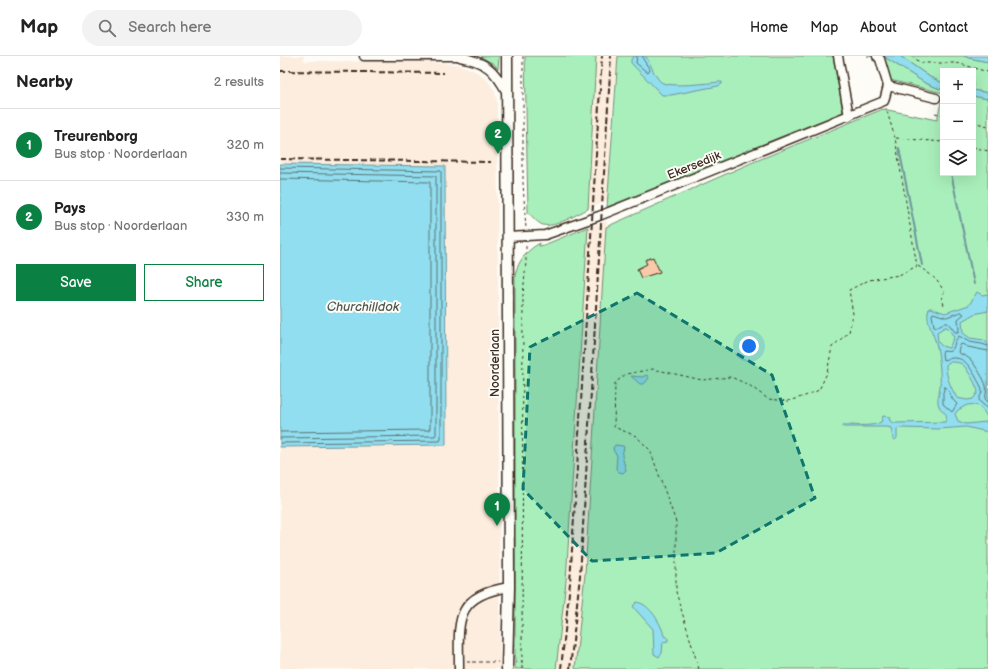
<!DOCTYPE html>
<meta charset="utf-8">
<style>
:root{--surface:#fff;--page:#f2f2f2;--text:#222;--muted:#767676;--line:#e0e0e0;--accent:#0b8043}
body{margin:0;font-family:"Balsamiq Sans",sans-serif;background:var(--page);color:var(--text)}
.controls{position:absolute;right:12px;top:12px;display:grid;overflow:hidden;border-radius:0px;box-shadow:0 4px 16px #0002}
.controls button{width:36px;height:36px;display:grid;place-items:center;padding:0;border:0;border-bottom:1px solid var(--line);background:var(--surface);color:var(--text);font:20px sans-serif}
.you{position:absolute;left:469px;top:290px;width:14px;height:14px;margin:-10px;border:3px solid #fff;border-radius:50%;background:#1a73e8;box-shadow:0 0 0 6px #1a73e833}
.badge{display:grid;place-items:center;width:26px;height:26px;border-radius:50%;background:var(--accent);color:#fff;font-size:13px;font-weight:700}
.pin{position:absolute;translate:-50% -33px;filter:drop-shadow(0 1px 2px #0008)}
.pin::after{content:'';position:absolute;top:21px;width:14px;height:12px;background:inherit;clip-path:polygon(0 0,100% 0,50% 100%)}
.list{margin:0;padding:0;list-style:none}
h2{display:flex;justify-content:space-between;align-items:center;height:52px;margin:0;padding:0 16px;font-size:17px}
h2 small{font-size:13px;font-weight:400;color:var(--muted)}
.list li{display:grid;grid-template-columns:26px 1fr auto;gap:12px;align-items:center;box-sizing:border-box;height:72px;padding:0 16px;border-top:1px solid var(--line)}
.list b{display:block;font-size:15px;white-space:nowrap}
.list p{margin:0;font-size:13px;white-space:nowrap;color:var(--muted)}
.list em{font-size:13px;font-style:normal;color:var(--muted)}
.actions{display:flex;gap:8px;padding:12px 16px}
.actions a{flex:1;padding:9px 0;border:1px solid var(--accent);border-radius:0px;text-align:center;font-size:14px;color:var(--accent)}
.actions .main{background:var(--accent);color:#fff}
.icon{flex:none;width:22px;height:22px;fill:none;stroke:currentColor;stroke-width:2;stroke-linecap:round;stroke-linejoin:round}
.map{position:relative;flex:none;width:708px;height:613px;overflow:hidden}
header{display:flex;align-items:center;gap:24px;box-sizing:border-box;height:56px;padding:0 20px;background:var(--surface);border-bottom:1px solid var(--line)}
header strong{font-size:19px}
nav{display:flex;gap:22px;margin-inline-start:auto;font-size:14px}
.search{width:280px;height:36px;background:var(--page);display:flex;align-items:center;gap:10px;box-sizing:border-box;padding:0 14px;border-radius:22px;color:var(--muted);font-size:15px}
main{display:flex}
aside{flex:1;background:var(--surface)}
.map>svg:first-child{display:block}
.built{fill:#fceddf}
.green{fill:#a9efbb;stroke:#728c6c}
.water{fill:#90deef;stroke:#6e969b;fill-rule:evenodd}
.lines{fill:none;stroke-linecap:round;stroke-linejoin:round}
.shore{stroke:#5d7272;stroke-width:1}
.stream{stroke:#6e969b;stroke-width:2}
.building{fill:#f9caa8;stroke:#3b2a1e}
.minor-casing{stroke:#3b2a1e;stroke-width:11}
.major-casing{stroke:#3b2a1e;stroke-width:13}
.path{stroke:#3b2a1e;stroke-width:1;stroke-dasharray:3 3;stroke-linecap:butt}
.minor{stroke:#fdfcf7;stroke-width:8}
.major{stroke:#fdfcf7;stroke-width:10}
.rail{stroke:#3b2a1e;stroke-width:2;stroke-dasharray:6 3;stroke-linecap:butt}
.marked{fill:#0f766e;fill-opacity:0.2;stroke:#0f766e;stroke-width:3;stroke-dasharray:8 5;stroke-linejoin:round}
.labels{text-anchor:middle;stroke-width:4;stroke-linejoin:round;paint-order:stroke}
.street-label{font-size:12px;fill:#3b2a1e;stroke:#fdfcf7}
.water-label{font-size:13px;font-style:italic;fill:#505752;stroke:#fdfcf7}
</style>
<header>
<strong>Map</strong>
<div class="search"><svg class="icon" aria-label="search" viewBox="0 0 24 24"><circle cx="10" cy="10" r="6"/><path d="M15 15l6 6"/></svg>Search here</div>
<nav><a>Home</a><a>Map</a><a>About</a><a>Contact</a></nav>
</header>
<main>
<aside>
<h2>Nearby<small>2 results</small></h2>
<ul class="list">
<li><span class="badge">1</span><div><b>Treurenborg</b><p>Bus stop · Noorderlaan</p></div><em>320 m</em></li>
<li><span class="badge">2</span><div><b>Pays</b><p>Bus stop · Noorderlaan</p></div><em>330 m</em></li>
</ul>
<div class="actions"><a class="main">Save</a><a>Share</a></div>
</aside>
<div class="map">
<svg width="708" height="613" viewBox="0 0 708 613">
<rect width="100%" height="100%" fill="#fdfcf7"/>
<filter id="ink" filterUnits="userSpaceOnUse"><feTurbulence type="fractalNoise" baseFrequency=".025" numOctaves="2"/><feDisplacementMap in="SourceGraphic" scale="8" xChannelSelector="R" yChannelSelector="G"/><feConvolveMatrix kernelMatrix="1 2 1 2 8 2 1 2 1" color-interpolation-filters="sRGB"/></filter>
<g filter="url(#ink)">
<!-- built -->
<g class="built">
<path d="M 0,0 L 24,0 L 24,5 L 146,6 L 176,8 L 191,13 L 200,18 L 209,26 L 215,36 L 217,46 L 220,613 L 0,613 L 0,391 L 165,389 L 0,108 Z"/>
<path d="M 316,0 L 338,0 L 333,41 L 327,145 L 308,153 Z"/>
<path d="M 327,165 L 305,518 L 297,599 L 295,613 L 276,613 L 286,525 L 308,171 Z"/>
</g>
<!-- green -->
<g class="green">
<path d="M 203,0 L 219,0 L 218,13 L 214,8 L 201,1 Z"/>
<path d="M 245,0 L 316,0 L 308,153 C 297,158 275,172 263,169 C 257,167 252,160 248,156 Z"/>
<path d="M 338,0 L 553,0 L 563,56 L 327,151 Z"/>
<path d="M 587,0 L 603,0 L 645,27 L 663,34 L 663,117 L 693,117 L 693,40 L 708,43 L 708,613 L 295,613 L 305,518 L 326,171 L 471,107 L 603,53 L 657,64 L 663,37 L 610,24 L 604,3 L 593,5 L 592,0 Z"/>
<path d="M 620,0 L 684,0 L 689,2 L 708,6 L 708,37 L 693,34 L 693,15 L 663,15 L 663,27 L 650,21 Z"/>
<path d="M 308,171 L 286,525 L 276,613 L 235,613 L 235,218 C 239,204 247,194 260,187 L 259,190 L 264,189 Z"/>
</g>
<!-- water -->
<g class="water">
<path d="M 354,0 L 365,0 L 367,2 C 371,9 375,21 381,26 C 389,32 429,27 440,26 L 442,26 L 442,28 L 438,30 L 391,39 L 382,39 L 351,7 L 351,3 Z"/>
<path d="M 603,0 L 620,0 L 650,21 L 663,27 L 663,34 L 645,27 Z"/>
<path d="M 684,0 L 708,0 L 708,6 L 689,2 Z"/>
<path d="M 693,34 L 708,37 L 708,43 L 693,40 Z"/>
<path d="M 0,108 L 165,110 L 166,389 L 0,391 Z"/>
<path d="M 697,236 L 702,239 L 708,238 L 708,255 L 694,258 L 682,265 L 683,277 L 690,282 L 704,284 L 708,288 L 708,376 L 686,371 L 659,373 L 620,372 L 617,373 L 617,382 L 615,384 L 613,383 L 611,372 L 607,371 L 563,371 L 563,369 L 567,369 C 577,369 592,371 601,366 L 603,360 L 609,361 L 610,365 L 615,367 L 665,366 C 670,357 662,357 659,350 C 656,345 660,335 660,329 C 661,322 659,298 657,291 C 655,279 644,265 649,252 L 651,252 L 665,257 L 689,249 ZM 665,271 L 667,271 L 674,281 L 669,292 L 662,290 L 658,286 L 657,276 ZM 669,306 C 673,306 678,306 682,308 C 687,312 697,330 698,336 L 693,343 L 687,344 L 677,342 C 671,332 666,321 666,309 ZM 687,349 C 699,347 703,353 708,363 L 706,366 L 686,368 L 678,365 L 675,358 L 678,354 Z"/>
<path d="M 367,319 L 369,322 L 364,328 L 360,328 L 351,320 L 362,321 Z"/>
<path d="M 335,389 L 343,390 L 344,391 L 342,400 L 346,414 L 343,417 L 339,416 L 336,413 L 337,399 L 334,396 L 333,392 Z"/>
<path d="M 357,546 C 370,548 382,569 384,580 L 388,582 L 388,585 L 383,586 L 382,597 L 379,601 L 374,598 L 373,573 L 355,553 L 353,550 Z"/>
</g>
<g class="lines">
<!-- shore -->
<g class="shore">
<path d="M 357,0 L 356,7 L 368,17 L 370,14 L 363,3 L 363,0"/>
<path d="M 0,112 L 161,115 L 161,383 L 160,385 L 0,387"/>
<path d="M 0,117 L 156,120 L 156,378 L 155,380 L 0,382"/>
<path d="M 0,123 L 150,126 L 150,372 L 149,374 L 0,376"/>
<path d="M 681,256 L 684,258 L 678,263 L 679,274 L 678,276 L 675,276 L 668,267 L 664,267 L 656,271 L 654,270 L 652,259 L 653,257 L 666,261 Z"/>
<path d="M 708,290 L 702,288 L 689,286 L 679,280 C 678,282 676,283 675,286 C 673,293 673,297 663,295 L 662,297 L 663,304 C 682,298 687,306 696,321 C 698,326 702,330 702,336 C 701,339 699,342 699,345 L 706,351 L 708,354"/>
<path d="M 708,295 L 688,291 L 682,288 L 680,289 L 678,296 C 681,299 687,300 691,304 C 695,309 705,324 706,330 C 707,334 706,338 705,343 L 708,346"/>
<path d="M 665,331 L 667,332 L 673,344 L 677,348 L 672,356 L 663,348 L 663,337 Z"/>
</g>
<!-- stream -->
<g class="stream">
<path d="M 619,92 L 642,209"/>
<path d="M 671,117 L 694,228"/>
</g>
</g>
<!-- building -->
<path class="building" d="M 373,201 L 380,216 L 361,222 L 357,213 L 367,208 L 365,204 Z"/>
<g class="lines">
<!-- minor casing -->
<g class="minor-casing">
<g id="minor">
<path d="M 84,0 L 184,0"/>
<path d="M 558,0 L 569,60"/>
<path d="M 180,1 C 206,6 215,14 227,37"/>
<path d="M 608,30 L 656,42"/>
<path d="M 228,181 L 265,179 L 319,160 L 604,45 L 608,30 L 600,3 L 597,0"/>
<path d="M 179,613 C 179,567 172,540 229,531"/>
</g>
</g>
<!-- major casing -->
<g class="major-casing">
<path id="major" d="M 227,0 L 229,531 L 227,613"/>
</g>
<!-- path -->
<g class="path">
<path d="M 243,0 L 243,127 L 246,173"/>
<path d="M 631,0 L 641,7 L 677,7 L 708,16"/>
<path d="M 655,57 L 663,59"/>
<path d="M 693,66 L 708,70"/>
<path d="M 616,82 L 663,86"/>
<path d="M 693,91 L 708,95"/>
<path d="M 638,210 C 650,218 658,223 664,236 L 662,243 L 664,249"/>
<path d="M 187,606 L 218,606"/>
<path d="M 235,606 L 242,605"/>
<path d="M 242,613 L 243,239 L 246,206 L 246,188"/>
<path d="M 419,613 L 396,536 L 396,466 L 370,394 L 356,380 L 334,371 L 335,327 L 346,318 L 373,313 L 422,324 L 451,321 L 469,329 L 488,343 L 508,345 L 525,340 L 539,334 L 547,317 L 552,291 L 569,276 L 573,258 L 569,234 L 589,224 L 619,219 L 637,210 L 615,82 L 606,52"/>
</g>
<!-- minor -->
<use href="#minor" class="minor"/>
<!-- major -->
<use href="#major" class="major"/>
<!-- rail -->
<g class="rail">
<path d="M 0,15 L 164,17"/>
<path d="M 0,103 L 211,106"/>
<path d="M 281,613 L 290,527 L 322,0"/>
<path d="M 290,613 L 300,520 L 331,0"/>
</g>
</g>
</g>
<!-- marked area -->
<path class="marked" d="M 357,237 L 492,319 L 535,442 L 436,497 L 312,505 L 243,433 L 250,291 Z"/>
<g class="labels">
<!-- street labels -->
<g class="street-label">
<text transform="translate(414 109) rotate(-22)" y="4">Ekersedijk</text>
<text transform="translate(215 307) rotate(-90)" y="4">Noorderlaan</text>
</g>
<!-- water labels -->
<g class="water-label">
<text x="83" y="255">Churchilldok</text>
</g>
</g>
</svg>
<div class="controls">
<button>+</button>
<button>−</button>
<button><svg class="icon" aria-label="layers" viewBox="0 0 24 24"><path d="M12 4l9 5-9 5-9-5zM3 14l9 5 9-5"/></svg></button>
</div>
<div class="you"></div>
<div class="pin badge" style="left:217px;top:470px">1</div>
<div class="pin badge" style="left:218px;top:98px">2</div>
</div>
</main>
